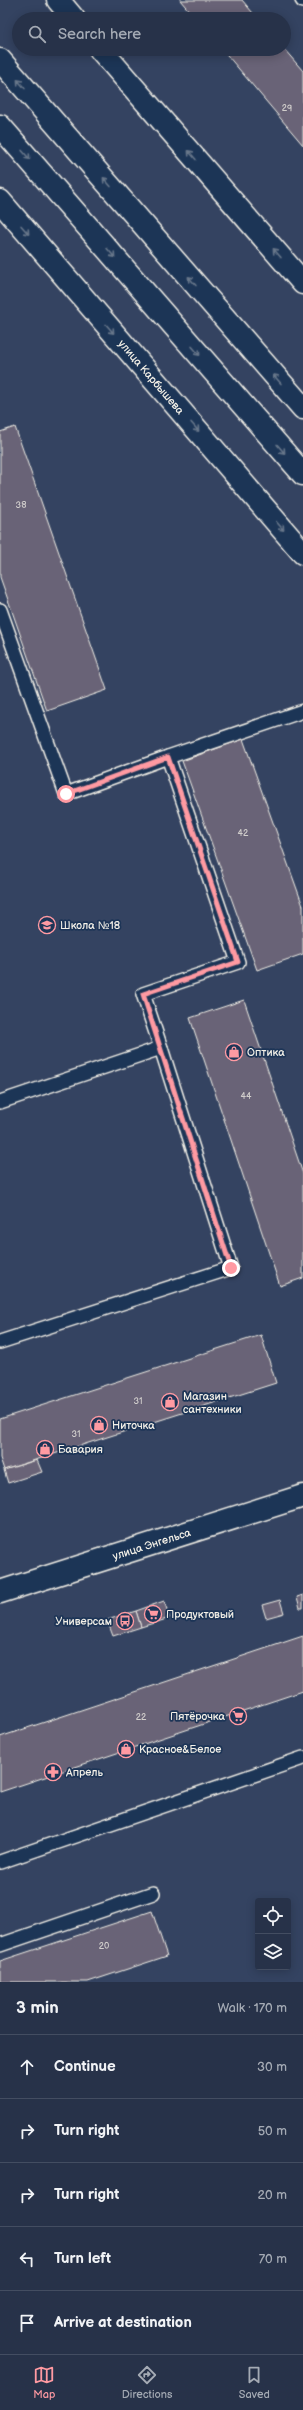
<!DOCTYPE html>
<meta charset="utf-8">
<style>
:root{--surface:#273249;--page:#2f3a50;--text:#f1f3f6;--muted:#a4aab4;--line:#434d61;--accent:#ff9aa2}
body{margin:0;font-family:"Balsamiq Sans",sans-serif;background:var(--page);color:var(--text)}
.controls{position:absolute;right:12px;bottom:12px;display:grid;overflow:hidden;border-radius:4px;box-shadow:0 2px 10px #0003}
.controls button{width:36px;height:36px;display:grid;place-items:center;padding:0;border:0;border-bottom:1px solid var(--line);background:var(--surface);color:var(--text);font:20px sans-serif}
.stop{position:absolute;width:12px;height:12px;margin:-9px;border:3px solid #ff9aa2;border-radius:50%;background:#fff}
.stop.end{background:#ff9aa2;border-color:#fff;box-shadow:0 1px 4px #0008}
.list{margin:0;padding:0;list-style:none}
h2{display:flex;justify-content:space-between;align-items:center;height:52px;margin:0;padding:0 16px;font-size:17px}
h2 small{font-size:13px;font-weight:400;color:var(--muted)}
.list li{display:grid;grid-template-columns:26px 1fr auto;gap:12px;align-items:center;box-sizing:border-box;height:64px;padding:0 16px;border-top:1px solid var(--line)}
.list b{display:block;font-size:15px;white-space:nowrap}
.list em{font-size:13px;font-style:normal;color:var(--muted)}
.icon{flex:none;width:22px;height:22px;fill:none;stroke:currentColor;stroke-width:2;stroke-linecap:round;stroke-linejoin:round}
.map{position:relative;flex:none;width:303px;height:1982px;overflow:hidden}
.search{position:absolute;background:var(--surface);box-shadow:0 2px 10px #0003;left:12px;right:12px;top:12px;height:44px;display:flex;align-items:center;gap:10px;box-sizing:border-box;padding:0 14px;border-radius:22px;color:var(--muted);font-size:15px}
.sheet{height:372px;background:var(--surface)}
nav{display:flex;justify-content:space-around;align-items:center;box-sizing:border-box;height:56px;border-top:1px solid var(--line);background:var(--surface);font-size:11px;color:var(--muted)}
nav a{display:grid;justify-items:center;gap:2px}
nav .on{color:var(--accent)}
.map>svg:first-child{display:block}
.building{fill:#696477;stroke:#f4f1e8}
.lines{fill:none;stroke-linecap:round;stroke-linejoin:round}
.lane-casing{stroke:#f4f1e8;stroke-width:16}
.street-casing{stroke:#f4f1e8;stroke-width:25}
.secondary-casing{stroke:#f4f1e8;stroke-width:25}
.lane{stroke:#1d3557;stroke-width:13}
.street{stroke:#1d3557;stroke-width:22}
.secondary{stroke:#1d3557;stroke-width:22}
.oneway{stroke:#68778a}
.route{stroke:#ff9aa2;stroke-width:5}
.labels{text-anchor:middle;stroke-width:3.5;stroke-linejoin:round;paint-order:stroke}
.number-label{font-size:9px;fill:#d1cecc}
.street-label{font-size:11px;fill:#f4f1e8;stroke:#1d3557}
.poi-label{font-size:11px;fill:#f4f1e8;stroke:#1d3557;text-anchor:start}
</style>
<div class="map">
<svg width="303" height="1982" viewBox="0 0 303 1982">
<rect width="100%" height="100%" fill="#344361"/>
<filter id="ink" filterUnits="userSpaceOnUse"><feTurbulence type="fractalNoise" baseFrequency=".025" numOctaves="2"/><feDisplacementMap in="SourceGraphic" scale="8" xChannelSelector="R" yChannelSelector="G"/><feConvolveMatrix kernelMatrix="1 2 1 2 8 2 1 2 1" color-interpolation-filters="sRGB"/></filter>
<g filter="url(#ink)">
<!-- building -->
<g class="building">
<path d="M 180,0 L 242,0 L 258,19 L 196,19 Z"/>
<path d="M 222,49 L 284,49 L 303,71 L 303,145 Z"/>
<path d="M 15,427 L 107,690 L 47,711 L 0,577 L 0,432 Z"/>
<path d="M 243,739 L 303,906 L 303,954 L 257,970 L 182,761 Z"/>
<path d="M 244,1000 L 303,1174 L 303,1278 L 280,1286 L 190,1018 Z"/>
<path d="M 261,1335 L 276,1383 L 4,1470 L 0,1458 L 0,1419 Z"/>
<path d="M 37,1460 L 42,1472 L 8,1483 L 4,1470 Z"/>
<path d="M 303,1595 L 303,1608 L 300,1608 L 297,1597 Z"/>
<path d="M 280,1600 L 284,1613 L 266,1618 L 262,1605 Z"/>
<path d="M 164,1601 L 170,1618 L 141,1627 L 136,1611 Z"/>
<path d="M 136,1611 L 141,1627 L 113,1636 L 107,1620 Z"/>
<path d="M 303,1636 L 303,1691 L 0,1792 L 0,1737 Z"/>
<path d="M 152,1911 L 167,1956 L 88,1982 L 0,1982 L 0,1961 Z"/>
</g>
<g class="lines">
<!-- lane casing -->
<g class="lane-casing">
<g id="lane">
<path d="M 302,0 L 303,1"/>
<path d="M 0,610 L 66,794 L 168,757"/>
<path d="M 0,1102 L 161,1048 L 143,994 L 238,962 L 168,757 L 303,711"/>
<path d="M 0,1342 L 231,1268 L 161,1048"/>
<path d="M 0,1862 L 303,1758"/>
<path d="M 0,1945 L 153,1893"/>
</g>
</g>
<!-- street casing -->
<g class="street-casing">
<g id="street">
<path d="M 58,0 L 74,19"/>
<path d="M 100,49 L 303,283"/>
<path id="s1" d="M 0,201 L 303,553"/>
</g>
</g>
<!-- secondary casing -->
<g class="secondary-casing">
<g id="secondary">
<path d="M 0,60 L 303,408"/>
<path d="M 0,126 L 303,474"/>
<path id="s2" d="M 0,1592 L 303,1496"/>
</g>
</g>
<!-- lane -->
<use href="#lane" class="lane"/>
<!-- street -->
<use href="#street" class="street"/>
<!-- secondary -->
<use href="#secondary" class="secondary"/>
</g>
<!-- one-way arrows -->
<defs><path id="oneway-shaft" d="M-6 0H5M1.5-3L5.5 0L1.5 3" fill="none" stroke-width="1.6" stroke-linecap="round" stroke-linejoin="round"/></defs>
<g class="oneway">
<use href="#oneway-shaft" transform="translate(21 84) rotate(-131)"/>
<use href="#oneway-shaft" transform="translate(26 155) rotate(49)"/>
<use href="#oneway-shaft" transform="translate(192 155) rotate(-131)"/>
<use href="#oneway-shaft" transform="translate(107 182) rotate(-131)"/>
<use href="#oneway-shaft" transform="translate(25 230) rotate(49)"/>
<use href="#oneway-shaft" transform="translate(111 253) rotate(49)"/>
<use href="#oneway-shaft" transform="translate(277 253) rotate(-131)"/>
<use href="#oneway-shaft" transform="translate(192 281) rotate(-131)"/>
<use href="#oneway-shaft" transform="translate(110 329) rotate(49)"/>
<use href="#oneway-shaft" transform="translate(196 351) rotate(49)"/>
<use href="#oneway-shaft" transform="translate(277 379) rotate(-131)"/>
<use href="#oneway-shaft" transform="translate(195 427) rotate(49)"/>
<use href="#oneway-shaft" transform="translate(281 449) rotate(49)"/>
<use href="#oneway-shaft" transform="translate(280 526) rotate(49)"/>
</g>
</g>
<g class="lines" filter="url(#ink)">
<!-- route -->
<path class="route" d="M 66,794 L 168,757 L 238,962 L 143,994 L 231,1268"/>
</g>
<!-- icons -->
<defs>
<g id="school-ring" transform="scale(0.9)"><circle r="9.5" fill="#1d3557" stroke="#ff9aa2" stroke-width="1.5"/><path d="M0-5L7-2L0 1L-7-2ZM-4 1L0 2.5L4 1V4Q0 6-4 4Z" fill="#ff9aa2"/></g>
<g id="shop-ring" transform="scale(0.9)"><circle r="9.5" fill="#1d3557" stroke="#ff9aa2" stroke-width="1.5"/><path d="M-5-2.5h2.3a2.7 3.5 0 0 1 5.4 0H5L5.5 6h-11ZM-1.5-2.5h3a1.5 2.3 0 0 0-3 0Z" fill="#ff9aa2"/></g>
<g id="supermarket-ring" transform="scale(0.9)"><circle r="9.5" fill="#1d3557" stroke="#ff9aa2" stroke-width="1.5"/><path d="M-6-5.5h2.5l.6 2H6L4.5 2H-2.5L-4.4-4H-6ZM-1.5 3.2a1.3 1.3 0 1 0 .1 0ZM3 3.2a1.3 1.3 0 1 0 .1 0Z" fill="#ff9aa2"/></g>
<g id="bus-ring" transform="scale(0.9)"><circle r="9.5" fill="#1d3557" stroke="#ff9aa2" stroke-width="1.5"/><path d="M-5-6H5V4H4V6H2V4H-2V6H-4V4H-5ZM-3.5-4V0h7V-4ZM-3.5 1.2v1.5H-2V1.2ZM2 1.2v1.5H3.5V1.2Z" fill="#ff9aa2"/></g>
<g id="pharmacy-ring" transform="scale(0.9)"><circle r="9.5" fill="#1d3557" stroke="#ff9aa2" stroke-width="1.5"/><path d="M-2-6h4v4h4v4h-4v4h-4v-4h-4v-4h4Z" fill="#ff9aa2"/></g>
</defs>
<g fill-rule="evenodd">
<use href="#school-ring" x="47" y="925"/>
<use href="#shop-ring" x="234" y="1052"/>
<use href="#shop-ring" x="170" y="1402"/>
<use href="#shop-ring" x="99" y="1425"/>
<use href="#shop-ring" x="45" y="1449"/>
<use href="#supermarket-ring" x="153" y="1614"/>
<use href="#bus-ring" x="125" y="1621"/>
<use href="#supermarket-ring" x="238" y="1716"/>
<use href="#shop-ring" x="126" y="1749"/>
<use href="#pharmacy-ring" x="53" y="1772"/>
</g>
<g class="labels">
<!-- number labels -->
<g class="number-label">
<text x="287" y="111">29</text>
<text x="21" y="508">38</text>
<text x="243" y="836">42</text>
<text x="246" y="1099">44</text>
<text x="138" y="1404">31</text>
<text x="76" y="1437">31</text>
<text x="141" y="1720">22</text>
<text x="104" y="1949">20</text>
</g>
<!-- street labels -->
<g class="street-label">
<text dy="4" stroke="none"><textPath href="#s1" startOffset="232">улица Карбышева</textPath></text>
<text dy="4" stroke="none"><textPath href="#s2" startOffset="159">улица Энгельса</textPath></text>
</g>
<!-- poi labels -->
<g class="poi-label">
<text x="60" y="929">Школа №18</text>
<text x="247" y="1056">Оптика</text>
<text x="183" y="1400">Магазин<tspan x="183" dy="13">сантехники</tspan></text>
<text x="112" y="1429">Ниточка</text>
<text x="58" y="1453">Бавария</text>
<text x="166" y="1618">Продуктовый</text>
<text x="112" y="1625" text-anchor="end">Универсам</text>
<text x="225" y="1720" text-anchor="end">Пятёрочка</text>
<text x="139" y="1753">Красное&amp;Белое</text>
<text x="66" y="1776">Апрель</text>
</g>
</g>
</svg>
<div class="controls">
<button><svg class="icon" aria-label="locate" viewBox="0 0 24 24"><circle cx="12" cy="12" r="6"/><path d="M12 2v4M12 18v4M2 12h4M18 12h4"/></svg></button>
<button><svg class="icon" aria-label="layers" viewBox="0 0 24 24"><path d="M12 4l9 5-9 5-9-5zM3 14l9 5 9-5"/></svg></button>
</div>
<div class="stop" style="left:66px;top:794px"></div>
<div class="stop end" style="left:231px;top:1268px"></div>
<div class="search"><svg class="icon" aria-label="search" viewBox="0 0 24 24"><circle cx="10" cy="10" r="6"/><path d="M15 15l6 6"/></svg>Search here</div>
</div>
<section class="sheet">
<h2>3 min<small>Walk · 170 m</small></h2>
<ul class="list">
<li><svg class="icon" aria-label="ahead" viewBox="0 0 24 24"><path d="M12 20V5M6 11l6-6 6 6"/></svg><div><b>Continue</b></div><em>30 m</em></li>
<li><svg class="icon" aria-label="right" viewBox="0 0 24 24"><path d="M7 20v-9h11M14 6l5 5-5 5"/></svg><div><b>Turn right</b></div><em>50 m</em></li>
<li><svg class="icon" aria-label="right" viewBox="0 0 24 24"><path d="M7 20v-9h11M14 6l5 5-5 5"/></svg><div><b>Turn right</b></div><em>20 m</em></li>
<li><svg class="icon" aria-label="left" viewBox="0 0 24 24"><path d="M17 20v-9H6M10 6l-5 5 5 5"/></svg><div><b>Turn left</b></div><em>70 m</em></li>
<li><svg class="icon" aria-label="arrive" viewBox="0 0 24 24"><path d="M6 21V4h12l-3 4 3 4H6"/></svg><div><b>Arrive at destination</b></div></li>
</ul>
</section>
<nav>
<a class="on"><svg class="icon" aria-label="map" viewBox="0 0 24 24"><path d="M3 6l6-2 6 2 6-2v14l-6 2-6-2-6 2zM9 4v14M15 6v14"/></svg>Map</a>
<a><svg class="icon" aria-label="directions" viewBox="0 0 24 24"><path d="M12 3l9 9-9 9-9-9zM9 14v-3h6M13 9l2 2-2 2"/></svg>Directions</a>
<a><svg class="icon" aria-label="saved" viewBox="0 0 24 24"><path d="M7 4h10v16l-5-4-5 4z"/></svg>Saved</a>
</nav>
